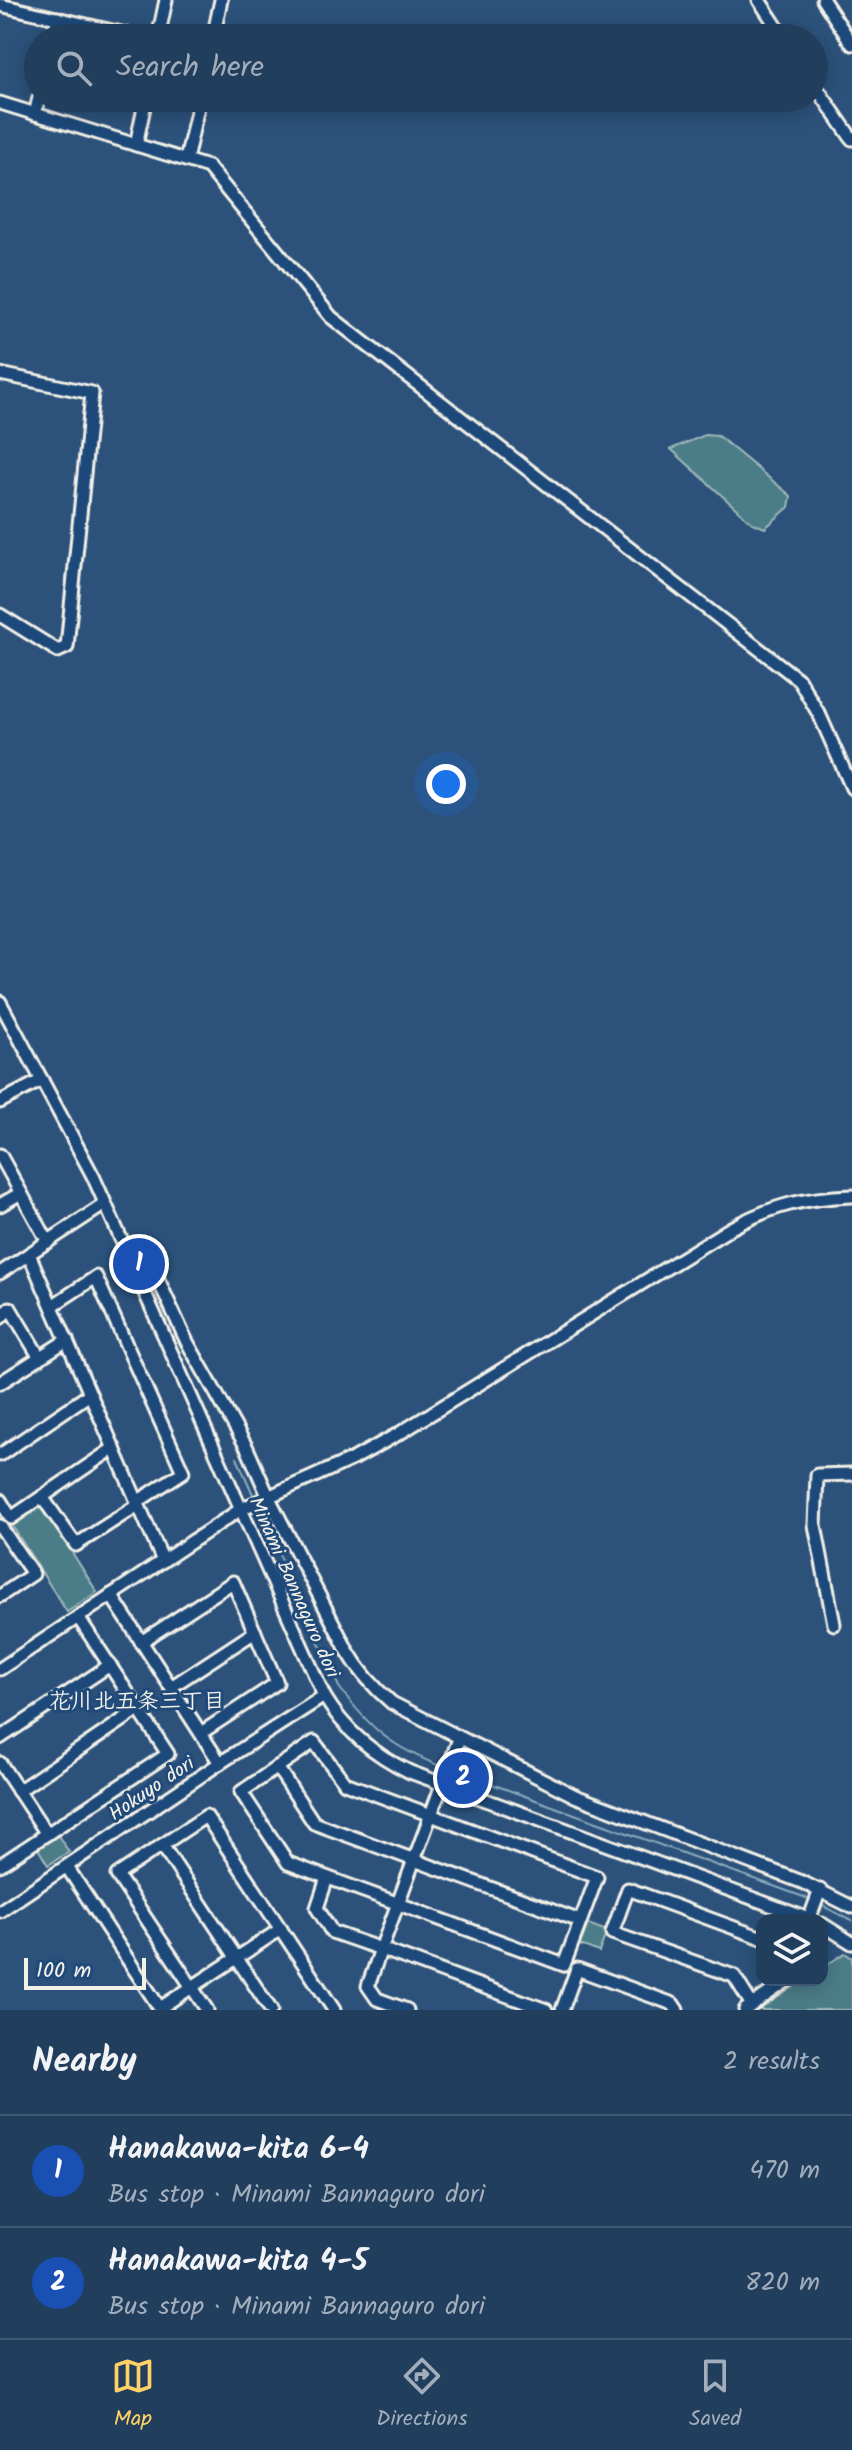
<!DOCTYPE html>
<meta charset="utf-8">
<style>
:root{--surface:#213e5d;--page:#2d4966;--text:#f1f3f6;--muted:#a2aebc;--line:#3e5772;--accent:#ffd166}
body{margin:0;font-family:Kalam,"Klee One",sans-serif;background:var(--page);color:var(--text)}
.controls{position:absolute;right:24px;bottom:24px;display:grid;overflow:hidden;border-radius:16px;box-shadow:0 4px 20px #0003}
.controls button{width:72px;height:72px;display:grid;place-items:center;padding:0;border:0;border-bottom:2px solid var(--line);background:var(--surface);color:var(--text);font:40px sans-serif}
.scale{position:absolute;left:24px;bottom:20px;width:122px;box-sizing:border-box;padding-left:8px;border:4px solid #f4f1e8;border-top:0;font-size:22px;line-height:28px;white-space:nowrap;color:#f4f1e8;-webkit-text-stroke:6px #1f4a7a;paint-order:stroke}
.you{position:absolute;left:446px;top:784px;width:28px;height:28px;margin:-20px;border:6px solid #fff;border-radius:50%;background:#1a73e8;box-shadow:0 0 0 12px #1a73e833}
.badge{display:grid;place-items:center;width:52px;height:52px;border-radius:50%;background:var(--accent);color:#fff;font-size:26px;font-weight:700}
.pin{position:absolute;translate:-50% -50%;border:4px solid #fff;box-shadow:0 2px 8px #0006}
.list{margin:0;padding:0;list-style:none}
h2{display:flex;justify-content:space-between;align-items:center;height:104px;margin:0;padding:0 32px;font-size:34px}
h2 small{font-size:26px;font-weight:400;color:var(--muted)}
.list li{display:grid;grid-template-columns:52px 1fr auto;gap:24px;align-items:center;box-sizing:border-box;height:112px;padding:0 32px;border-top:2px solid var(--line)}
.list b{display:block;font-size:30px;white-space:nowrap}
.list p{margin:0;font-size:26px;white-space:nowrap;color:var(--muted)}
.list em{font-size:26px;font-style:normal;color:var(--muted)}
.icon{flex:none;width:44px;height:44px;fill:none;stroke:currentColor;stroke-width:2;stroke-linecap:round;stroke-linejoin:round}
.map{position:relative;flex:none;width:852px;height:2010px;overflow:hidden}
.search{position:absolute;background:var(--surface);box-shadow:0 4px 20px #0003;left:24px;right:24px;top:24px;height:88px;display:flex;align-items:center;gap:20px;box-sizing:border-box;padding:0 28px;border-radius:44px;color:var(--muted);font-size:30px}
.sheet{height:328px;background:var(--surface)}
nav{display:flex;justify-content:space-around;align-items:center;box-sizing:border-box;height:112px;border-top:2px solid var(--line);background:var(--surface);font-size:22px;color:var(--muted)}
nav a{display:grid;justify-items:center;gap:4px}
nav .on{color:var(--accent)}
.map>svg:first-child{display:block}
.green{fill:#4b7d89;stroke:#a0b7b8;stroke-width:2}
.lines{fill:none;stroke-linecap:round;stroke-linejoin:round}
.stream{stroke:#8aaabc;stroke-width:2}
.minor-casing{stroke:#f4f1e8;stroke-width:17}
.minor{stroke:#1f4a7a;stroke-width:11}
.labels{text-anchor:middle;stroke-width:6;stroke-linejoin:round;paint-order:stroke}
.street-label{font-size:20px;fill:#f4f1e8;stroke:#1f4a7a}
.neighbourhood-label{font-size:22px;font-weight:bold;fill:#f4f1e8;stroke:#1f4a7a}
</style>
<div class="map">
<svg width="852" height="2010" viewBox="0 0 852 2010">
<rect width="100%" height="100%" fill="#2c527c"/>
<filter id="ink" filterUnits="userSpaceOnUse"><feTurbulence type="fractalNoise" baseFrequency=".0125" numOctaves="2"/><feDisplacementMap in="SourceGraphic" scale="16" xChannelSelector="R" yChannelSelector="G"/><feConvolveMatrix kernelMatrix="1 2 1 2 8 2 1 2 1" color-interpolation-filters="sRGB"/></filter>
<g filter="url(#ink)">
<!-- green -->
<g class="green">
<path d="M 705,435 L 718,436 L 791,496 L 789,507 L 765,528 L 752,523 L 671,449 Z"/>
<path d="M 39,1506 L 44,1508 L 97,1592 L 67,1612 L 11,1524 Z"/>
<path d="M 57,1834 L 69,1852 L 48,1865 L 37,1847 Z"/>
<path d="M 588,1924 L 607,1931 L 599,1952 L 580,1945 Z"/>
<path d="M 845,1953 L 852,1958 L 852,2010 L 759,2010 L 804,1980 L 822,1980 L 822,1968 Z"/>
</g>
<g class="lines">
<!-- stream -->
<g class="stream">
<path d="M 237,1458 L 255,1499"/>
<path d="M 257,1505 L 339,1687 C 371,1730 393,1748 443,1767"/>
<path d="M 453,1770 L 812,1900"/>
<path d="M 821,1905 L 852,1921"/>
</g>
<!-- minor casing -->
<g class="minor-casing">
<g id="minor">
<path d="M 759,0 L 784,38"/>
<path d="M 823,0 L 852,44"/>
<path d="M 0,5 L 143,38"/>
<path d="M 53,38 L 58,18"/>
<path d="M 158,38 L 166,0"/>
<path d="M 213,38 L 221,0"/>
<path d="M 814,84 L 852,139"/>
<path d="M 0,103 L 208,167 L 331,317 L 799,680 L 820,716 L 852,788"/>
<path d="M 35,114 L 39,98"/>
<path d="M 136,145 L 146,98"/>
<path d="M 186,160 L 200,98"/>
<path d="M 0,374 L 92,393 L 67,647 L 58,651 L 0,615"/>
<path d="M 0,1002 L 93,1176 L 324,1696 C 345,1731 373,1754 410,1772 L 811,1920"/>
<path d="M 0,1102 L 42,1080"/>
<path d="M 0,1155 L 48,1242"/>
<path d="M 0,1205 L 21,1193"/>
<path d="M 29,1254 L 163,1561"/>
<path d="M 129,1257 L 145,1251 L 186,1340 L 247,1448 L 269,1498 L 347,1650 C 359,1671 373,1687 392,1703 L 575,1796 L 802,1882 L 852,1907"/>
<path d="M 0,1273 L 105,1204"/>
<path d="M 52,1306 L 96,1277 L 183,1472 L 137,1502"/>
<path d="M 0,1318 L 10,1308 L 40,1358"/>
<path d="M 0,1383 L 67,1340"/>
<path d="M 0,1455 L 90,1394"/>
<path d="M 42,1497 L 76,1545 L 138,1505"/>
<path d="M 0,1500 L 11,1518 L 114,1448"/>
<path d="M 0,1526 L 33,1574 L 0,1596"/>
<path d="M 111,1595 L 220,1763"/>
<path d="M 834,1624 L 815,1525 L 817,1475 L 852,1474"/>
<path d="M 141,1642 L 233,1582 L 277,1683 L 201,1733"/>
<path d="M 0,1669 L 241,1509 L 355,1458 L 400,1433 L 731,1228 C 773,1205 805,1198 852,1196"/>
<path d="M 171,1687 L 255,1632"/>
<path d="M 0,1738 L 110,1665"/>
<path d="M 459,1739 L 381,1949 L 546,2010"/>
<path d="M 314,1742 L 345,1783 L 597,1877 L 564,1965 L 288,1863 L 241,1792 Z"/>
<path d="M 0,1763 L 47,1834"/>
<path d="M 277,1767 L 314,1823 L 580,1921"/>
<path d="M 18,1791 L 139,1709"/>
<path d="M 162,1845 L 271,2010"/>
<path d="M 0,1865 L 168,1754 L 78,1617"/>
<path d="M 67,1867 L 161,2010"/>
<path d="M 327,1878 L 317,1908 L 332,1932 L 381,1949 L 368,1986 L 377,1999 L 407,2010"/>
<path d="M 0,1911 L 220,1763 L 324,1696"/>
<path d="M 809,1920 L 820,1890"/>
<path d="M 822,1924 L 852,1943"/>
<path d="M 752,2005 L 734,1976 L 612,1933 L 628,1889 L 762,1938"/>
<path d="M 160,2008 L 281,1929"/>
<path d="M 207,2010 L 117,1875 L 206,1816 L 334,2010"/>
<path d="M 562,2010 L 577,1969 L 673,2004 L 677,2010"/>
<path d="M 745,2010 L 788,1980"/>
</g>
</g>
<!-- minor -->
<use href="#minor" class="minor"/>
</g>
</g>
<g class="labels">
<!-- street labels -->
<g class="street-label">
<text transform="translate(295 1587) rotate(66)" y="7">Minami Bannaguro dori</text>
<text transform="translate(151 1788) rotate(-34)" y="7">Hokuyo dori</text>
</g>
<!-- neighbourhood labels -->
<g class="neighbourhood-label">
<text x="137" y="1708">花川北五条三丁目</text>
</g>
</g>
</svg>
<div class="controls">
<button><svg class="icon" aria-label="layers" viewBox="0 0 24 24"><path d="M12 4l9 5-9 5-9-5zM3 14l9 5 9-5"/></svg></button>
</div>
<div class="scale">100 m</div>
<div class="you"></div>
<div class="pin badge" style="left:139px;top:1264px;background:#1a4fb4">1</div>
<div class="pin badge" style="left:463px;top:1778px;background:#1a4fb4">2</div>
<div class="search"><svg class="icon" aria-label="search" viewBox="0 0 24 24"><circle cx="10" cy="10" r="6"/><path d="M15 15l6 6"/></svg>Search here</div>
</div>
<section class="sheet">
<h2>Nearby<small>2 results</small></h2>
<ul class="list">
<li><span class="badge" style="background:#1a4fb4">1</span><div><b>Hanakawa-kita 6-4</b><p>Bus stop · Minami Bannaguro dori</p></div><em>470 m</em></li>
<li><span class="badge" style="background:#1a4fb4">2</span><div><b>Hanakawa-kita 4-5</b><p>Bus stop · Minami Bannaguro dori</p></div><em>820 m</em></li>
</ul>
</section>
<nav>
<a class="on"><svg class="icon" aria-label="map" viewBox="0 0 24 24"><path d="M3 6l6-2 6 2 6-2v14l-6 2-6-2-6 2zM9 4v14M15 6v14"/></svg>Map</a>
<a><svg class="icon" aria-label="directions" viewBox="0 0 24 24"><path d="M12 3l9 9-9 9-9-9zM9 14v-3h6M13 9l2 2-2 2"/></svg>Directions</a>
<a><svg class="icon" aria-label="saved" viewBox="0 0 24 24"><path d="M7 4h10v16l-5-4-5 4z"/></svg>Saved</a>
</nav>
